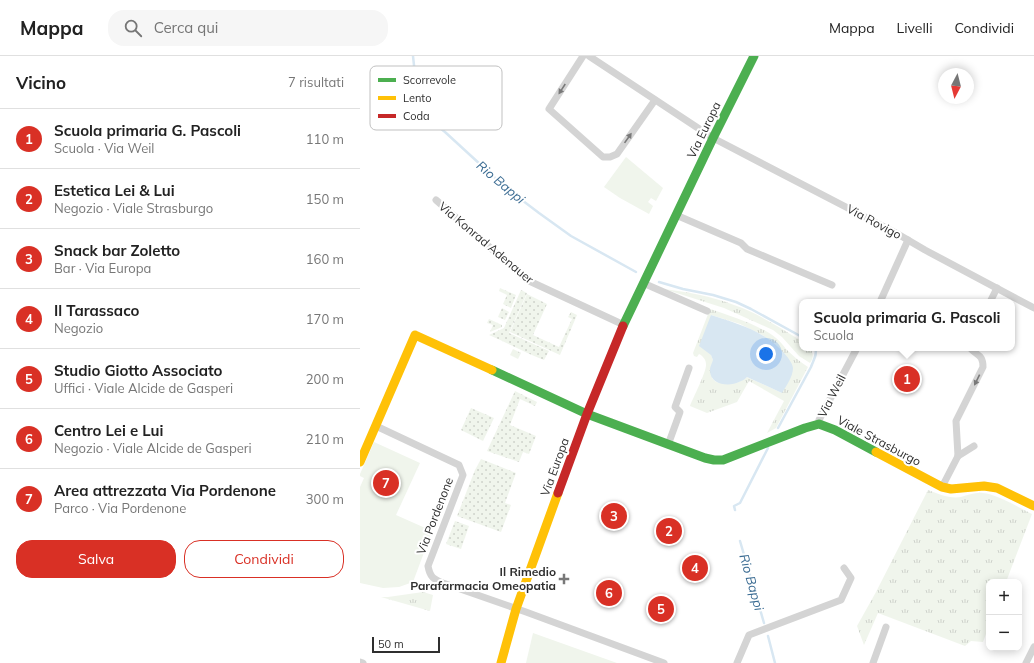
<!DOCTYPE html>
<html lang="it">
<meta charset="utf-8">
<style>
:root{--surface:#fff;--page:#f6f6f6;--text:#222;--muted:#767676;--line:#e0e0e0;--accent:#d93025}
body{margin:0;font-family:Mulish,sans-serif;background:var(--page);color:var(--text)}
.controls{position:absolute;right:12px;bottom:12px;display:grid;overflow:hidden;border-radius:8px;box-shadow:0 2px 10px #0003}
.controls button{width:36px;height:36px;display:grid;place-items:center;padding:0;border:0;border-bottom:1px solid var(--line);background:var(--surface);color:var(--text);font:20px sans-serif}
.compass{position:absolute;left:578px;top:12px;width:36px;height:36px;border-radius:50%;background:var(--surface);box-shadow:0 2px 10px #0003;rotate:187deg}
.scale{position:absolute;left:12px;bottom:10px;width:68px;box-sizing:border-box;padding-left:4px;border:2px solid #2f2f2f;border-top:0;font-size:11px;line-height:14px;white-space:nowrap;color:#2f2f2f;-webkit-text-stroke:3px #fff;paint-order:stroke}
.you{position:absolute;left:406px;top:298px;width:14px;height:14px;margin:-10px;border:3px solid #fff;border-radius:50%;background:#1a73e8;box-shadow:0 0 0 6px #1a73e833}
.badge{display:grid;place-items:center;width:26px;height:26px;border-radius:50%;background:var(--accent);color:#fff;font-size:13px;font-weight:700}
.pin{position:absolute;translate:-50% -50%;border:2px solid #fff;box-shadow:0 1px 4px #0006}
.popup{position:absolute;left:439px;top:243px;width:216px;height:52px;box-sizing:border-box;display:grid;place-content:center;border-radius:8px;background:var(--surface);filter:drop-shadow(0 1px 3px #0005);font-size:13px;white-space:nowrap;color:var(--muted)}
.popup b{font-size:15px;color:var(--text)}
.popup::after{content:'';position:absolute;left:50%;top:100%;margin-left:-8px;border:8px solid transparent;border-top-color:var(--surface)}
.list{margin:0;padding:0;list-style:none}
h2{display:flex;justify-content:space-between;align-items:center;height:52px;margin:0;padding:0 16px;font-size:17px}
h2 small{font-size:13px;font-weight:400;color:var(--muted)}
.list li{display:grid;grid-template-columns:26px 1fr auto;gap:12px;align-items:center;box-sizing:border-box;height:60px;padding:0 16px;border-top:1px solid var(--line)}
.list b{display:block;font-size:15px;white-space:nowrap}
.list p{margin:0;font-size:13px;white-space:nowrap;color:var(--muted)}
.list em{font-size:13px;font-style:normal;color:var(--muted)}
.actions{display:flex;gap:8px;padding:12px 16px}
.actions a{flex:1;padding:9px 0;border:1px solid var(--accent);border-radius:16px;text-align:center;font-size:14px;color:var(--accent)}
.actions .main{background:var(--accent);color:#fff}
.icon{flex:none;width:22px;height:22px;fill:none;stroke:currentColor;stroke-width:2;stroke-linecap:round;stroke-linejoin:round}
.map{position:relative;flex:none;width:674px;height:607px;overflow:hidden}
header{display:flex;align-items:center;gap:24px;box-sizing:border-box;height:56px;padding:0 20px;background:var(--surface);border-bottom:1px solid var(--line)}
header strong{font-size:19px}
nav{display:flex;gap:22px;margin-inline-start:auto;font-size:14px}
.search{width:280px;height:36px;background:var(--page);display:flex;align-items:center;gap:10px;box-sizing:border-box;padding:0 14px;border-radius:16px;color:var(--muted);font-size:15px}
main{display:flex}
aside{flex:1;background:var(--surface)}
.map>svg:first-child{display:block}
.grass{fill:url(#grass-tufts);fill-rule:evenodd}
.park{fill:#f0f5ec}
.garden{fill:url(#garden-dots)}
.water{fill:#d8e7f2}
.lines{fill:none;stroke-linecap:round;stroke-linejoin:round}
.stream{stroke:#d8e7f2;stroke-width:2.5}
.street{stroke:#d4d4d4;stroke-width:7}
.fast{stroke:#4caf50;stroke-width:9}
.slow{stroke:#ffc107;stroke-width:9}
.jam{stroke:#c62828;stroke-width:9}
.oneway{fill:#797979}
.poi-dot{fill:#787878;stroke:#fff;stroke-width:1.5}
.labels{text-anchor:middle;stroke-width:4;stroke-linejoin:round;paint-order:stroke}
.street-label{font-size:12px;fill:#2f2f2f;stroke:#fff}
.poi-label{font-size:12px;font-weight:bold;fill:#2f2f2f;stroke:#fff;text-anchor:end}
.water-label{font-size:13px;font-style:italic;fill:#3b6c93;stroke:#fff}
.key{fill:#fff;stroke:#c1c1c1;stroke-width:1}
.key-label{font-size:11px;fill:#2f2f2f}
</style>
<header>
<strong>Mappa</strong>
<div class="search"><svg class="icon" aria-label="search" viewBox="0 0 24 24"><circle cx="10" cy="10" r="6"/><path d="M15 15l6 6"/></svg>Cerca qui</div>
<nav><a>Mappa</a><a>Livelli</a><a>Condividi</a></nav>
</header>
<main>
<aside>
<h2>Vicino<small>7 risultati</small></h2>
<ul class="list">
<li><span class="badge">1</span><div><b>Scuola primaria G. Pascoli</b><p>Scuola · Via Weil</p></div><em>110 m</em></li>
<li><span class="badge">2</span><div><b>Estetica Lei &amp; Lui</b><p>Negozio · Viale Strasburgo</p></div><em>150 m</em></li>
<li><span class="badge">3</span><div><b>Snack bar Zoletto</b><p>Bar · Via Europa</p></div><em>160 m</em></li>
<li><span class="badge">4</span><div><b>Il Tarassaco</b><p>Negozio</p></div><em>170 m</em></li>
<li><span class="badge">5</span><div><b>Studio Giotto Associato</b><p>Uffici · Viale Alcide de Gasperi</p></div><em>200 m</em></li>
<li><span class="badge">6</span><div><b>Centro Lei e Lui</b><p>Negozio · Viale Alcide de Gasperi</p></div><em>210 m</em></li>
<li><span class="badge">7</span><div><b>Area attrezzata Via Pordenone</b><p>Parco · Via Pordenone</p></div><em>300 m</em></li>
</ul>
<div class="actions"><a class="main">Salva</a><a>Condividi</a></div>
</aside>
<div class="map">
<svg width="674" height="607" viewBox="0 0 674 607">
<defs>
<pattern id="grass-tufts" width="24" height="20" patternUnits="userSpaceOnUse"><rect width="24" height="20" fill="#f0f5ec"/><path d="M3 7l-1-3M5 7V3M7 7l1-3M15 17l-1-3M17 17v-4M19 17l1-3" fill="none" stroke="#ced2cb"/></pattern>
<pattern id="garden-dots" width="8" height="8" patternUnits="userSpaceOnUse"><rect width="8" height="8" fill="#f0f5ec"/><path d="M2 2h.1M6 6h.1" fill="none" stroke="#ced2cb" stroke-width="1.8" stroke-linecap="round"/></pattern>
</defs>
<rect width="100%" height="100%" fill="#fff"/>
<!-- grass -->
<g class="grass">
<path d="M 304,233 C 327,236 351,240 374,249 C 398,257 420,272 442,285 L 442,292 L 451,293 C 453,299 454,301 450,307 L 439,300 L 422,281 L 413,274 L 364,252 Z"/>
<path d="M 350,253 C 370,260 400,269 416,282 C 420,285 423,289 426,293 C 433,300 440,306 448,311 L 416,372 L 407,377 L 424,345 L 389,325 L 377,346 L 347,357 L 330,350 C 333,342 347,315 346,308 C 346,304 343,300 339,298 L 337,301 L 334,300 L 333,297 ZM 351,259 L 380,268 L 404,280 L 422,337 L 387,321 L 379,326 L 367,328 L 356,326 L 352,322 L 353,304 L 351,299 Z"/>
<path d="M 153,293 L 161,297 L 158,303 L 150,299 Z"/>
<path d="M 568,434 C 578,438 590,443 601,441 C 608,439 616,436 623,437 C 636,438 660,452 672,458 L 646,526 L 629,526 L 629,570 L 623,586 L 611,585 L 605,590 L 518,557 L 504,589 L 497,570 L 516,536 Z"/>
<path d="M 63,536 L 73,539 L 70,555 L 21,541 L 28,541 Z"/>
</g>
<!-- park -->
<g class="park">
<path d="M 266,101 L 303,132 L 296,145 L 291,142 L 288,146 L 293,150 L 289,158 L 260,142 L 244,131 Z"/>
<path d="M 14,386 L 60,407 L 36,459 L 72,475 L 53,526 L 39,531 L 23,532 L 0,527 L 0,431 L 4,422 L 0,420 L 0,418 Z"/>
<path d="M 173,577 L 257,607 L 166,607 Z"/>
</g>
<!-- garden -->
<g class="garden">
<path d="M 140,232 L 156,239 L 151,252 L 143,248 L 147,239 L 139,235 Z"/>
<path d="M 161,234 L 167,237 L 149,277 L 189,295 L 184,304 C 165,297 148,287 129,279 L 144,272 Z"/>
<path d="M 167,238 L 187,248 L 173,279 L 199,291 L 212,263 L 208,261 L 211,256 L 217,259 L 200,299 L 150,276 Z"/>
<path d="M 142,252 L 149,256 L 145,264 L 138,261 Z"/>
<path d="M 129,263 L 142,269 L 142,271 L 130,276 L 133,269 L 127,267 Z"/>
<path d="M 155,335 L 177,346 L 175,350 L 160,343 L 150,369 L 176,380 L 169,398 L 163,396 L 159,406 L 127,395 Z"/>
<path d="M 111,352 L 134,362 L 123,385 L 101,374 Z"/>
<path d="M 121,403 L 156,417 L 145,447 L 151,449 L 141,476 L 97,460 L 115,414 Z"/>
<path d="M 95,465 L 109,470 L 101,493 L 86,488 Z"/>
</g>
<!-- water -->
<path class="water" d="M 351,259 C 378,268 405,275 424,297 C 428,302 432,306 433,312 C 433,321 426,330 422,337 L 387,321 C 385,323 382,325 379,326 C 369,331 349,329 350,313 C 350,311 352,307 353,304 L 351,299 L 339,290 Z"/>
<g class="lines">
<!-- stream -->
<g class="stream">
<path d="M 53,0 L 57,37 L 61,51 L 67,62 L 85,76 L 146,132 L 179,157 L 211,180 L 276,216"/>
<path d="M 299,226 L 323,233 L 353,239 L 376,246 L 391,253 L 442,281"/>
<path d="M 418,372 L 451,311 C 453,305 458,298 455,292"/>
<path d="M 375,454 L 374,450 L 380,447 L 408,392"/>
<path d="M 380,485 L 404,567"/>
<path d="M 408,580 L 415,607"/>
</g>
<!-- street -->
<g class="street">
<path d="M 223,0 L 189,53 L 243,101 L 250,101 L 257,98 L 295,44"/>
<path d="M 229,0 L 353,82 L 536,177 L 565,194 L 674,252"/>
<path d="M 76,144 L 167,224 L 264,269"/>
<path d="M 316,159 L 381,187 L 387,193 L 472,229"/>
<path d="M 283,227 L 347,255"/>
<path d="M 520,246 L 548,184"/>
<path d="M 630,246 L 637,232"/>
<path d="M 459,368 L 459,364 L 497,292"/>
<path d="M 16,370 L 99,409 L 103,419 L 68,510 C 70,521 73,523 83,527 L 166,556 L 304,607"/>
<path d="M 308,389 L 320,356 L 315,351 L 329,312"/>
<path d="M 598,400 L 614,390"/>
<path d="M 582,431 L 598,400 L 596,365 L 623,311 C 623,298 617,300 610,292"/>
<path d="M 0,606 L 3,607"/>
<path d="M 377,607 L 389,579 L 481,544 L 491,522 L 484,512"/>
<path d="M 513,607 L 526,571"/>
<path d="M 666,607 L 674,591"/>
</g>
<!-- fast -->
<g class="fast">
<path d="M 263,270 L 353,82 L 394,0"/>
<path d="M 132,314 L 227,358 L 345,402 L 354,404 L 363,404 L 445,372 L 459,368 L 475,374 L 516,396"/>
</g>
<!-- slow -->
<g class="slow">
<path d="M 516,396 L 582,431 L 591,433 L 624,430 L 637,432 L 674,450"/>
<path d="M 0,406 L 55,279 L 132,314"/>
<path d="M 141,607 L 156,553 L 198,437"/>
</g>
<!-- jam -->
<path class="jam" d="M 198,437 L 227,358 L 263,270"/>
</g>
<!-- one-way arrows -->
<defs><path id="oneway-solid" d="M-6-.8H1V-3.2L6.5 0L1 3.2V.8H-6Z"/></defs>
<g class="oneway">
<use href="#oneway-solid" transform="translate(202 33) rotate(123)"/>
<use href="#oneway-solid" transform="translate(268 82) rotate(-55)"/>
<use href="#oneway-solid" transform="translate(617 324) rotate(116)"/>
</g>
<!-- markers -->
<path class="poi-dot" d="M202 517h4v4h4v4h-4v4h-4v-4h-4v-4h4z"/>
<g class="labels">
<!-- street labels -->
<g class="street-label">
<text transform="translate(344 74) rotate(-64)" y="4">Via Europa</text>
<text transform="translate(514 166) rotate(28)" y="4">Via Rovigo</text>
<text transform="translate(126 187) rotate(40)" y="4">Via Konrad Adenauer</text>
<text transform="translate(472 340) rotate(-63)" y="4">Via Weil</text>
<text transform="translate(519 385) rotate(28)" y="4">Viale Strasburgo</text>
<text transform="translate(195 411) rotate(-70)" y="4">Via Europa</text>
<text transform="translate(75 460) rotate(-69)" y="4">Via Pordenone</text>
</g>
<!-- poi labels -->
<g class="poi-label">
<text x="196" y="520">Il Rimedio<tspan x="196" dy="14">Parafarmacia Omeopatia</tspan></text>
</g>
<!-- water labels -->
<g class="water-label">
<text transform="translate(141 126) rotate(40)" y="5">Rio Bappi</text>
<text transform="translate(392 526) rotate(74)" y="5">Rio Bappi</text>
</g>
</g>
<!-- legend -->
<rect x="10" y="10" width="132" height="64" rx="6" class="key"/>
<rect x="18" y="22" width="18" height="4" fill="#4caf50"/>
<rect x="18" y="40" width="18" height="4" fill="#ffc107"/>
<rect x="18" y="58" width="18" height="4" fill="#c62828"/>
<g class="key-label">
<text x="43" y="28">Scorrevole</text>
<text x="43" y="46">Lento</text>
<text x="43" y="64">Coda</text>
</g>
</svg>
<div class="controls">
<button>+</button>
<button>−</button>
</div>
<svg class="compass" viewBox="-18 -18 36 36"><path d="M0-13l5 13h-10z" fill="#e53935"/><path d="M0 13l5-13h-10z" fill="#767676"/></svg>
<div class="scale">50 m</div>
<div class="you"></div>
<div class="pin badge" style="left:547px;top:323px">1</div>
<div class="popup"><b>Scuola primaria G. Pascoli</b>Scuola</div>
<div class="pin badge" style="left:309px;top:475px">2</div>
<div class="pin badge" style="left:254px;top:460px">3</div>
<div class="pin badge" style="left:335px;top:512px">4</div>
<div class="pin badge" style="left:301px;top:553px">5</div>
<div class="pin badge" style="left:249px;top:537px">6</div>
<div class="pin badge" style="left:26px;top:427px">7</div>
</div>
</main>
